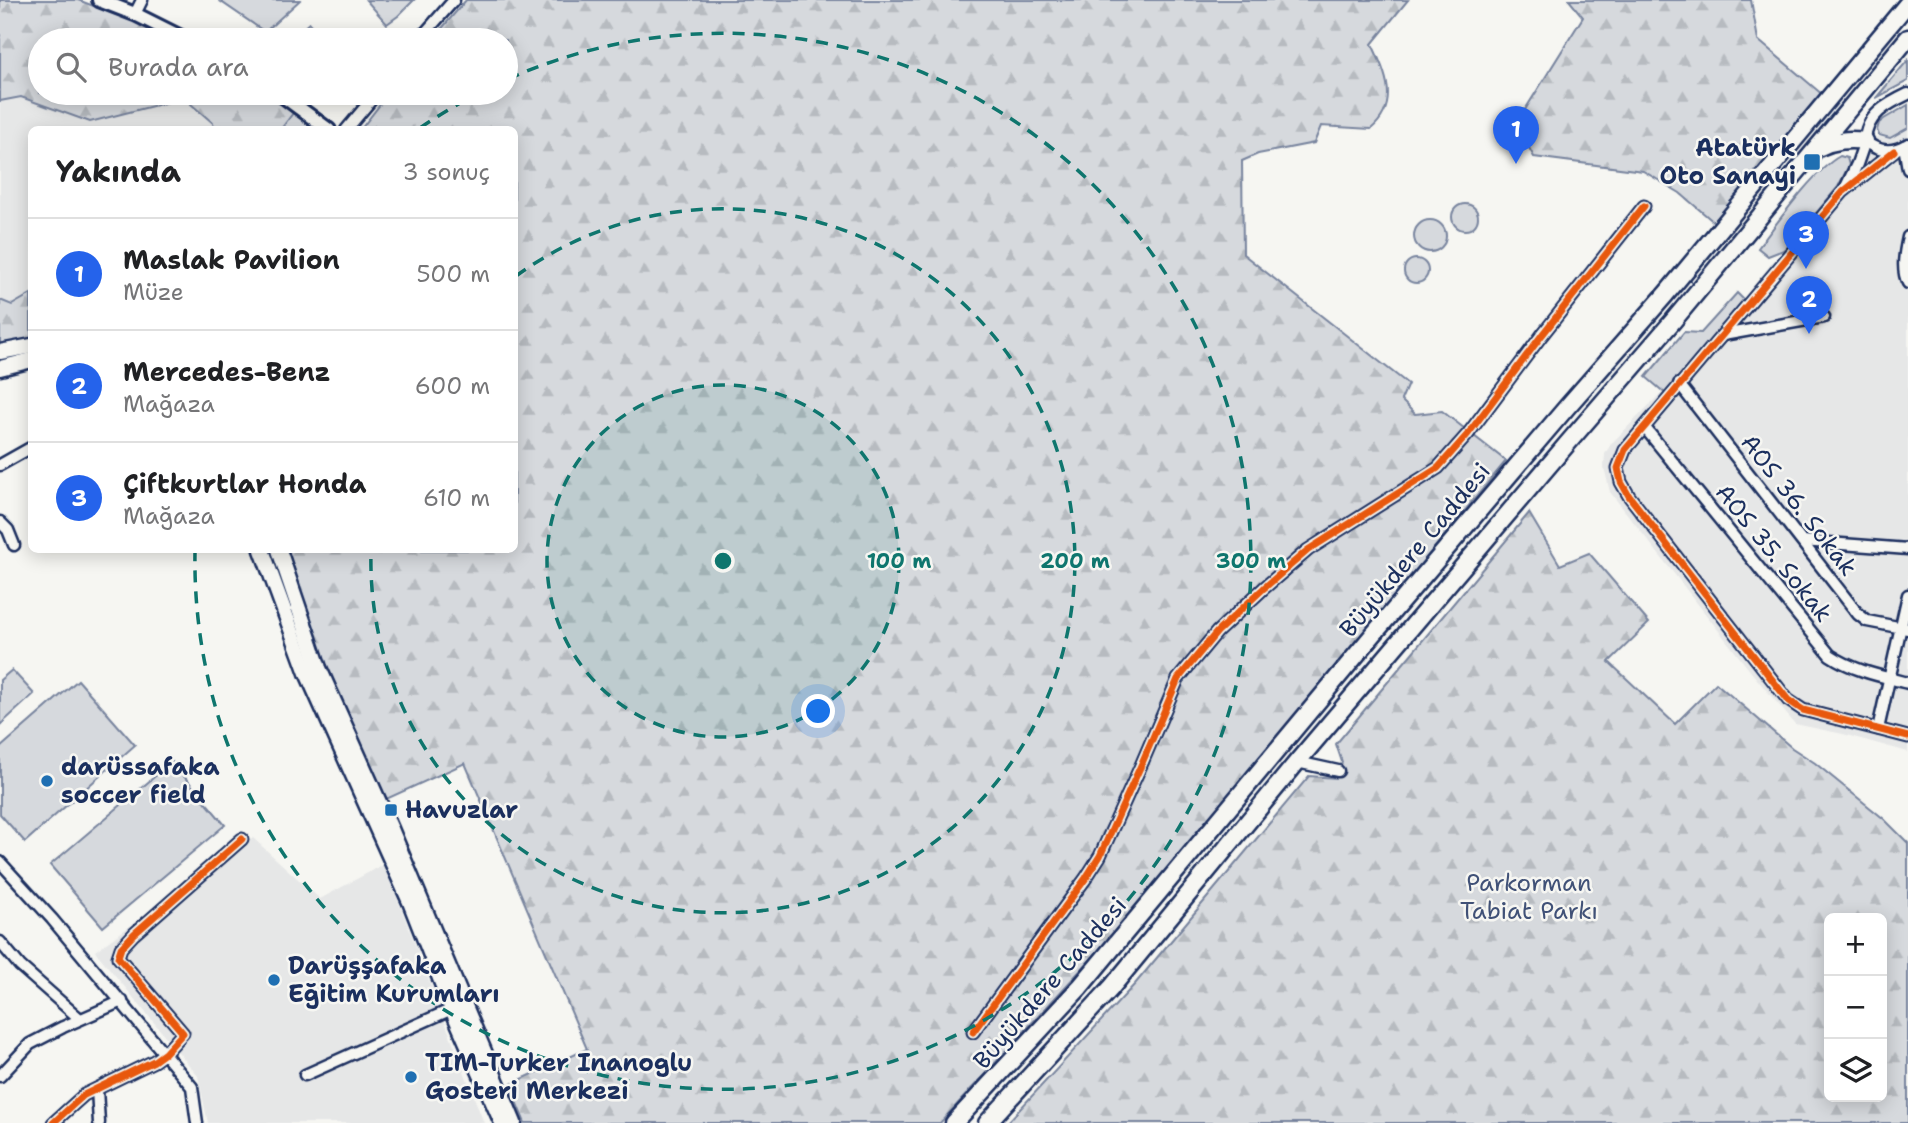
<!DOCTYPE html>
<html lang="tr">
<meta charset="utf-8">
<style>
:root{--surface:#fff;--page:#f2f2f2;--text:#202124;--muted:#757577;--line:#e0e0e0;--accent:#2563eb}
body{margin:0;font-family:"Shantell Sans",sans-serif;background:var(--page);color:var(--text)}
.controls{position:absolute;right:21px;bottom:21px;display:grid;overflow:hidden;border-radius:10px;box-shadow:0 4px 18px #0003}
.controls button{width:63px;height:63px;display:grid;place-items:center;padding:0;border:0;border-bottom:2px solid var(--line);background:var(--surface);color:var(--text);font:35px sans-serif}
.you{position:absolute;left:819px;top:712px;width:24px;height:24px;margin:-18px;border:5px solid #fff;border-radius:50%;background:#1a73e8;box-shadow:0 0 0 10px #1a73e833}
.badge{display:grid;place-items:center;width:46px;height:46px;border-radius:50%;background:var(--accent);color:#fff;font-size:23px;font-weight:700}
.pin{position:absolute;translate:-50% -58px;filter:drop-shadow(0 2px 4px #0008)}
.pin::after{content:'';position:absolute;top:37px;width:24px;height:21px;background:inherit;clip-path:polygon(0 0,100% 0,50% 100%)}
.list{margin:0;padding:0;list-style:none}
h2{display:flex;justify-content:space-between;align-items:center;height:91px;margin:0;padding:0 28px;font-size:30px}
h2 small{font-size:23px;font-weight:400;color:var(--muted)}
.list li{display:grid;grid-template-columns:46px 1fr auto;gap:21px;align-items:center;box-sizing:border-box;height:112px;padding:0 28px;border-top:2px solid var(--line)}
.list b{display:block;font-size:26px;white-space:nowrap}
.list p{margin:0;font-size:23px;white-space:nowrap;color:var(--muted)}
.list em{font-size:23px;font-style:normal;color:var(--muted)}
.icon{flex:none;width:38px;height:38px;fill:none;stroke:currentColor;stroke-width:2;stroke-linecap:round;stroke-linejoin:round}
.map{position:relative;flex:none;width:1908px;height:1123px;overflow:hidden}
.search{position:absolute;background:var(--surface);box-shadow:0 4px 18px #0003;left:28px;top:28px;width:490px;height:77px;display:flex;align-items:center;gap:18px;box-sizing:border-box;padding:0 24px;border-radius:38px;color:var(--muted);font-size:26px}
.panel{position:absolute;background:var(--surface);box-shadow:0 4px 18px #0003;left:28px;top:126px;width:490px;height:427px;border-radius:10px}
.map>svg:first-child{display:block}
.built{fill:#e6e7e7}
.green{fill:#d6d9dd;stroke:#78849e;stroke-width:2}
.forest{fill:url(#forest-firs);stroke:#78849e;stroke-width:2;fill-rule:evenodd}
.park{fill:url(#park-tufts);stroke:#78849e;stroke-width:2}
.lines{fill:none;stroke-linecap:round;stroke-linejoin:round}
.minor-casing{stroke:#1b2f5e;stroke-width:15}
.tertiary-casing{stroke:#1b2f5e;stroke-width:18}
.secondary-casing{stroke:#1b2f5e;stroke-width:19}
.primary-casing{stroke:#1b2f5e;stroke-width:21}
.minor{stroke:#f6f6f2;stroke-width:10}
.tertiary{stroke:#f6f6f2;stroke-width:12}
.secondary{stroke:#f6f6f2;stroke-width:14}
.primary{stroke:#f6f6f2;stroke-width:16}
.cycleway-casing{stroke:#f6f6f2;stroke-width:11}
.cycleway{stroke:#e8590c;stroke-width:7}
.ring{fill:none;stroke:#0f766e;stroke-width:3.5;stroke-dasharray:12 9}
.poi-dot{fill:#1f6fb2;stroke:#f6f6f2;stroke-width:2.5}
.labels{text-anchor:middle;stroke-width:5;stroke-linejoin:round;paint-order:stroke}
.poi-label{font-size:24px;font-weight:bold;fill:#1b2f5e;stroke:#f6f6f2;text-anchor:start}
.street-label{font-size:24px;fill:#1b2f5e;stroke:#f6f6f2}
.park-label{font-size:24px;fill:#405177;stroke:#f6f6f2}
.centre{fill:#0f766e;stroke:#f6f6f2;stroke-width:3.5}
.ring-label{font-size:21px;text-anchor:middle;font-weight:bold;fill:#0f766e;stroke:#f6f6f2;stroke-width:5;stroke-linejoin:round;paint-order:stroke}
</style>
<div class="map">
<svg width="1908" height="1123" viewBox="0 0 1908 1123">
<defs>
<pattern id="forest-firs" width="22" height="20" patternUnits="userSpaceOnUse" patternTransform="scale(1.75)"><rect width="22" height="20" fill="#d6d9dd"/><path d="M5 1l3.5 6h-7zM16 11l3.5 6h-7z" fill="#b7bbc0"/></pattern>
<pattern id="park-tufts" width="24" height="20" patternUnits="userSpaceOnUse" patternTransform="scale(1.75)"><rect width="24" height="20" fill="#d6d9dd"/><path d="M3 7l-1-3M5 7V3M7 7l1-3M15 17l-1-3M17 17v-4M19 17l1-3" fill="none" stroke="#b7bbc0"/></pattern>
</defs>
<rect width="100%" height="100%" fill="#f6f6f2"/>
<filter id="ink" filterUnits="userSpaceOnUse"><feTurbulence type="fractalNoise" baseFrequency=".0143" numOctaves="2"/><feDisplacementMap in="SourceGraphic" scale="14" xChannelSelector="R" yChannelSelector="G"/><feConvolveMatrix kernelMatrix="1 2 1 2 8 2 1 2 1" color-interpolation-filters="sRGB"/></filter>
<g filter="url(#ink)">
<!-- built -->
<g class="built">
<path d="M 21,97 L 90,122 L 185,98 L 213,123 L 214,129 L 32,130 L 31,294 L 12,305 L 0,300 L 0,101 Z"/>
<path d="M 1908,127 L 1908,752 L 1843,734 L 1795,724 L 1751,672 L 1610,492 L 1604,467 L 1605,454 L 1611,444 L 1659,395 L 1720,327 L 1837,182 L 1848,162 L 1876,137 L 1889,138 Z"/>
<path d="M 253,838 L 320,899 L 384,864 L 484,1123 L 208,1123 L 198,1076 L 95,951 Z"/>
</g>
<!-- green -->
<g class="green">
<path d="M 221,0 L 300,0 L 265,32 L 220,1 Z"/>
<path d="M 366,0 L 414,0 L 398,16 L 387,24 Z"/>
<path d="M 309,23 L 324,40 L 290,40 Z"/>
<path d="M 1908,60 L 1908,81 L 1876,98 Z"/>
<path d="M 1908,105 L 1908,128 L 1890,138 L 1879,135 L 1877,130 L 1879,123 L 1884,119 Z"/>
<path d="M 1840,156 L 1847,158 L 1849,165 L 1838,187 L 1786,249 L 1768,256 L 1758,248 C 1778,222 1813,171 1840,156 Z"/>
<circle cx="1465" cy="217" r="13"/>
<circle cx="1430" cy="236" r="16"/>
<circle cx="1416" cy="271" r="12"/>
<path d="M 1737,293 L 1747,303 L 1666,394 L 1646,377 L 1684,332 L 1701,333 Z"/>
<path d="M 12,670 L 34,694 L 0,725 L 0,680 Z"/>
<path d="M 78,680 L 135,745 L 25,842 L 0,814 L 0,748 Z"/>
<path d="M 172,762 L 225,825 L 103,927 L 50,865 Z"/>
</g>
<!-- forest -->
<g class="forest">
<path d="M 0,0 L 78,0 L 133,21 L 175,40 L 40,40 L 40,93 L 270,93 L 323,129 L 214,129 L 213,123 L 184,98 L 90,122 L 21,97 L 0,101 Z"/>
<path d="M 466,0 L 1408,0 L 1372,44 C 1386,74 1400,104 1371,129 L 1321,126 L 1314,143 L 1258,154 L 1242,161 L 1243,254 L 1408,384 L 1401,400 L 1415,414 L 1442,411 L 1506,461 L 1124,923 L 940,1123 L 525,1123 L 509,1085 L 587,1049 L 465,763 L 382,801 L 336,707 L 279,550 L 514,550 L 514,130 L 361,129 L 389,93 L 506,93 L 506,40 L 432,40 Z"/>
<path d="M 1569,0 L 1751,0 L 1758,40 L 1823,95 L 1715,223 L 1680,193 L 1643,171 L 1534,157 L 1528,146 L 1535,131 L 1518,121 L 1583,17 Z"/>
<path d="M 31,294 L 31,343 L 0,352 L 0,300 L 12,305 Z"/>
<path d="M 1529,513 L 1560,565 L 1589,553 L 1649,623 L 1609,662 L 1675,724 L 1716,683 L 1792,748 L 1815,763 L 1884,819 L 1908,843 L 1908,1123 L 1007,1123 L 1135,984 L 1309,776 L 1336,778 L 1342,762 L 1336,744 ZM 1829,918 L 1882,918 L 1882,1097 L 1829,1097 Z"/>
</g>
<!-- park -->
<path class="park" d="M 293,113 L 317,129 L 281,129 Z"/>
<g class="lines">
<!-- minor casing -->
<g class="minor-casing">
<g id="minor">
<path d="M 135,14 L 142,0"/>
<path d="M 419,40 L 454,0"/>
<path d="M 1908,94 C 1887,104 1866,115 1865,141 C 1879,153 1893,153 1908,144"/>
<path d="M 346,130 L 377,93"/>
<path d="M 1904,146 L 1908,169"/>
<path d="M 1894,151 L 1843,192 L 1625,450 L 1618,468 L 1621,482 L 1629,496 L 1788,700 L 1803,710 L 1908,737"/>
<path d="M 1845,189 L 1857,164 L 1865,141"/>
<path d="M 1908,237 C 1905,251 1901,270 1908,283"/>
<path d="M 1723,335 L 1824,317"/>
<path d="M 1679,384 L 1858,614 L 1867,621 L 1908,629"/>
<path d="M 1645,428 L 1830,655 C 1854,671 1880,676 1908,683"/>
<path d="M 0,465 L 32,447"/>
<path d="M 0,522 L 8,530 L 14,545"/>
<path d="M 1802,541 L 1908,549"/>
<path d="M 1878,729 L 1908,595"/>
<path d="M 1297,762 L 1338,771"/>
<path d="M 0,862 L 52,919 L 192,1087 L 197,1123"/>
<path d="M 0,942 L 20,966 L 80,1019"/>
<path d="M 973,1032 L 1086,878 L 1100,856 L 1142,763 L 1178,679 L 1217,632 L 1264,588 L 1308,550 L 1438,468 L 1468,434 L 1542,335 L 1644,206"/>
<path d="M 305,1075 L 452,1009"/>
<path d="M 0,1076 L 30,1044 L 63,1027 L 122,1001"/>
<path d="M 97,1089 L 99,1123"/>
<path d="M 53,1123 L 84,1095 L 154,1061 L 165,1053 L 183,1033 L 118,957 L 121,948 L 134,934 L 242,839"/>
</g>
</g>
<!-- tertiary casing -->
<g class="tertiary-casing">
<g id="tertiary">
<path d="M 99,0 L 135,14 L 187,40"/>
<path d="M 279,93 L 329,130"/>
</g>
</g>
<!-- secondary casing -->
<g class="secondary-casing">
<g id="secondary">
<path d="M 0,352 L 32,346"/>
<path d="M 0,368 L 32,360"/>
<path d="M 262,550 L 307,673 L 410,902 L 452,1009 L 502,1123"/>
<path d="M 279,550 L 319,668 L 391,829 L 514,1123"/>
</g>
</g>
<!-- primary casing -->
<g class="primary-casing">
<g id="primary">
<path d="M 1820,147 C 1835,140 1848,139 1865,141"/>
<path d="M 954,1123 L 1080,987 L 1372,636 L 1567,407 L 1666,294 L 1908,3"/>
<path d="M 987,1123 L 1111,988 L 1297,762 L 1567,444 L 1673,321 L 1908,38"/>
</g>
</g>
<!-- minor -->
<use href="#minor" class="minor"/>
<!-- tertiary -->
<use href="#tertiary" class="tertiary"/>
<!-- secondary -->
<use href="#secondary" class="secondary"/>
<!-- primary -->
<use href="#primary" class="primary"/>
<!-- cycleway casing -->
<g class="cycleway-casing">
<g id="cycleway">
<path d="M 1894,151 L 1843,192 L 1625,450 L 1618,468 L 1621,482 L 1629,496 L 1788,700 L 1803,710 L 1908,737"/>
<path d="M 973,1032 L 1086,878 L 1100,856 L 1142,763 L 1178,679 L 1217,632 L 1264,588 L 1308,550 L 1438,468 L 1468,434 L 1542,335 L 1644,206"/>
<path d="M 53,1123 L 84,1095 L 154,1061 L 165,1053 L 183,1033 L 118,957 L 121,948 L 134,934 L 242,839"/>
</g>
</g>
<!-- cycleway -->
<use href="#cycleway" class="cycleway"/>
</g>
</g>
<!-- distance rings -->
<circle cx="723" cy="561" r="176" fill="#0f766e" fill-opacity=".12"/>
<g class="ring">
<circle cx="723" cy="561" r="176"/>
<path d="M516 276A352 352 0 1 1 371 552"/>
<path d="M420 128A528 528 0 0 1 475 95M508 79A528 528 0 1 1 195 552"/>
</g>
<!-- markers -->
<g class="poi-dot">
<rect x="1803" y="153" width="18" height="18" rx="3.5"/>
<circle cx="47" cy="781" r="7"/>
<rect x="384" y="803" width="14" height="14" rx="3.5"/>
<circle cx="274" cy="980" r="7"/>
<circle cx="411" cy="1077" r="7"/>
</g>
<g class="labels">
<!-- poi labels -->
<g class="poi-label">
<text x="1796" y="156" text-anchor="end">Atatürk<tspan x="1796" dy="28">Oto Sanayi</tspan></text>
<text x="61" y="775">darüssafaka<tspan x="61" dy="28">soccer field</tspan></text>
<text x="405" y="818">Havuzlar</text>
<text x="288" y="974">Darüşşafaka<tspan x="288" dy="28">Eğitim Kurumları</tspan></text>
<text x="425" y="1071">TIM-Turker Inanoglu<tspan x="425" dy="28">Gosteri Merkezi</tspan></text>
</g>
<!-- street labels -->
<g class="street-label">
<text transform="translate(1799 505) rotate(52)" y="8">AOS 36. Sokak</text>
<text transform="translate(1415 550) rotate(-50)" y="8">Büyükdere Caddesi</text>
<text transform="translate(1774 553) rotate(51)" y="8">AOS 35. Sokak</text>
<text transform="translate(1050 983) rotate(-49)" y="8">Büyükdere Caddesi</text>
</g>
<!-- park labels -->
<g class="park-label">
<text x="1529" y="891">Parkorman<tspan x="1529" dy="28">Tabiat Parkı</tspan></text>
</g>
</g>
<circle cx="723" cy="561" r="10" class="centre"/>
<g class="ring-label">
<text x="899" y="568">100 m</text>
<text x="1075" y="568">200 m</text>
<text x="1251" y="568">300 m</text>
</g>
</svg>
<div class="controls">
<button>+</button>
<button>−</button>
<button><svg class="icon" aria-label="layers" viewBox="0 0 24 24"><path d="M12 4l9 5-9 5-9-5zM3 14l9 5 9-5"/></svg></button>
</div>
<div class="you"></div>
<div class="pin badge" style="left:1516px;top:164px">1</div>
<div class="pin badge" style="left:1809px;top:334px">2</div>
<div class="pin badge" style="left:1806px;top:269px">3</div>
<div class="search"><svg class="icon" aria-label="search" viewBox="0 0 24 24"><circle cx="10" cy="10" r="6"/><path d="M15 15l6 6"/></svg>Burada ara</div>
<section class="panel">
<h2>Yakında<small>3 sonuç</small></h2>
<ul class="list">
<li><span class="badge">1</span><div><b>Maslak Pavilion</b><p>Müze</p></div><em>500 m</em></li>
<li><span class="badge">2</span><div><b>Mercedes-Benz</b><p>Mağaza</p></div><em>600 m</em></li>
<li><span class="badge">3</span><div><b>Çiftkurtlar Honda</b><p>Mağaza</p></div><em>610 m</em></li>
</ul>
</section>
</div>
